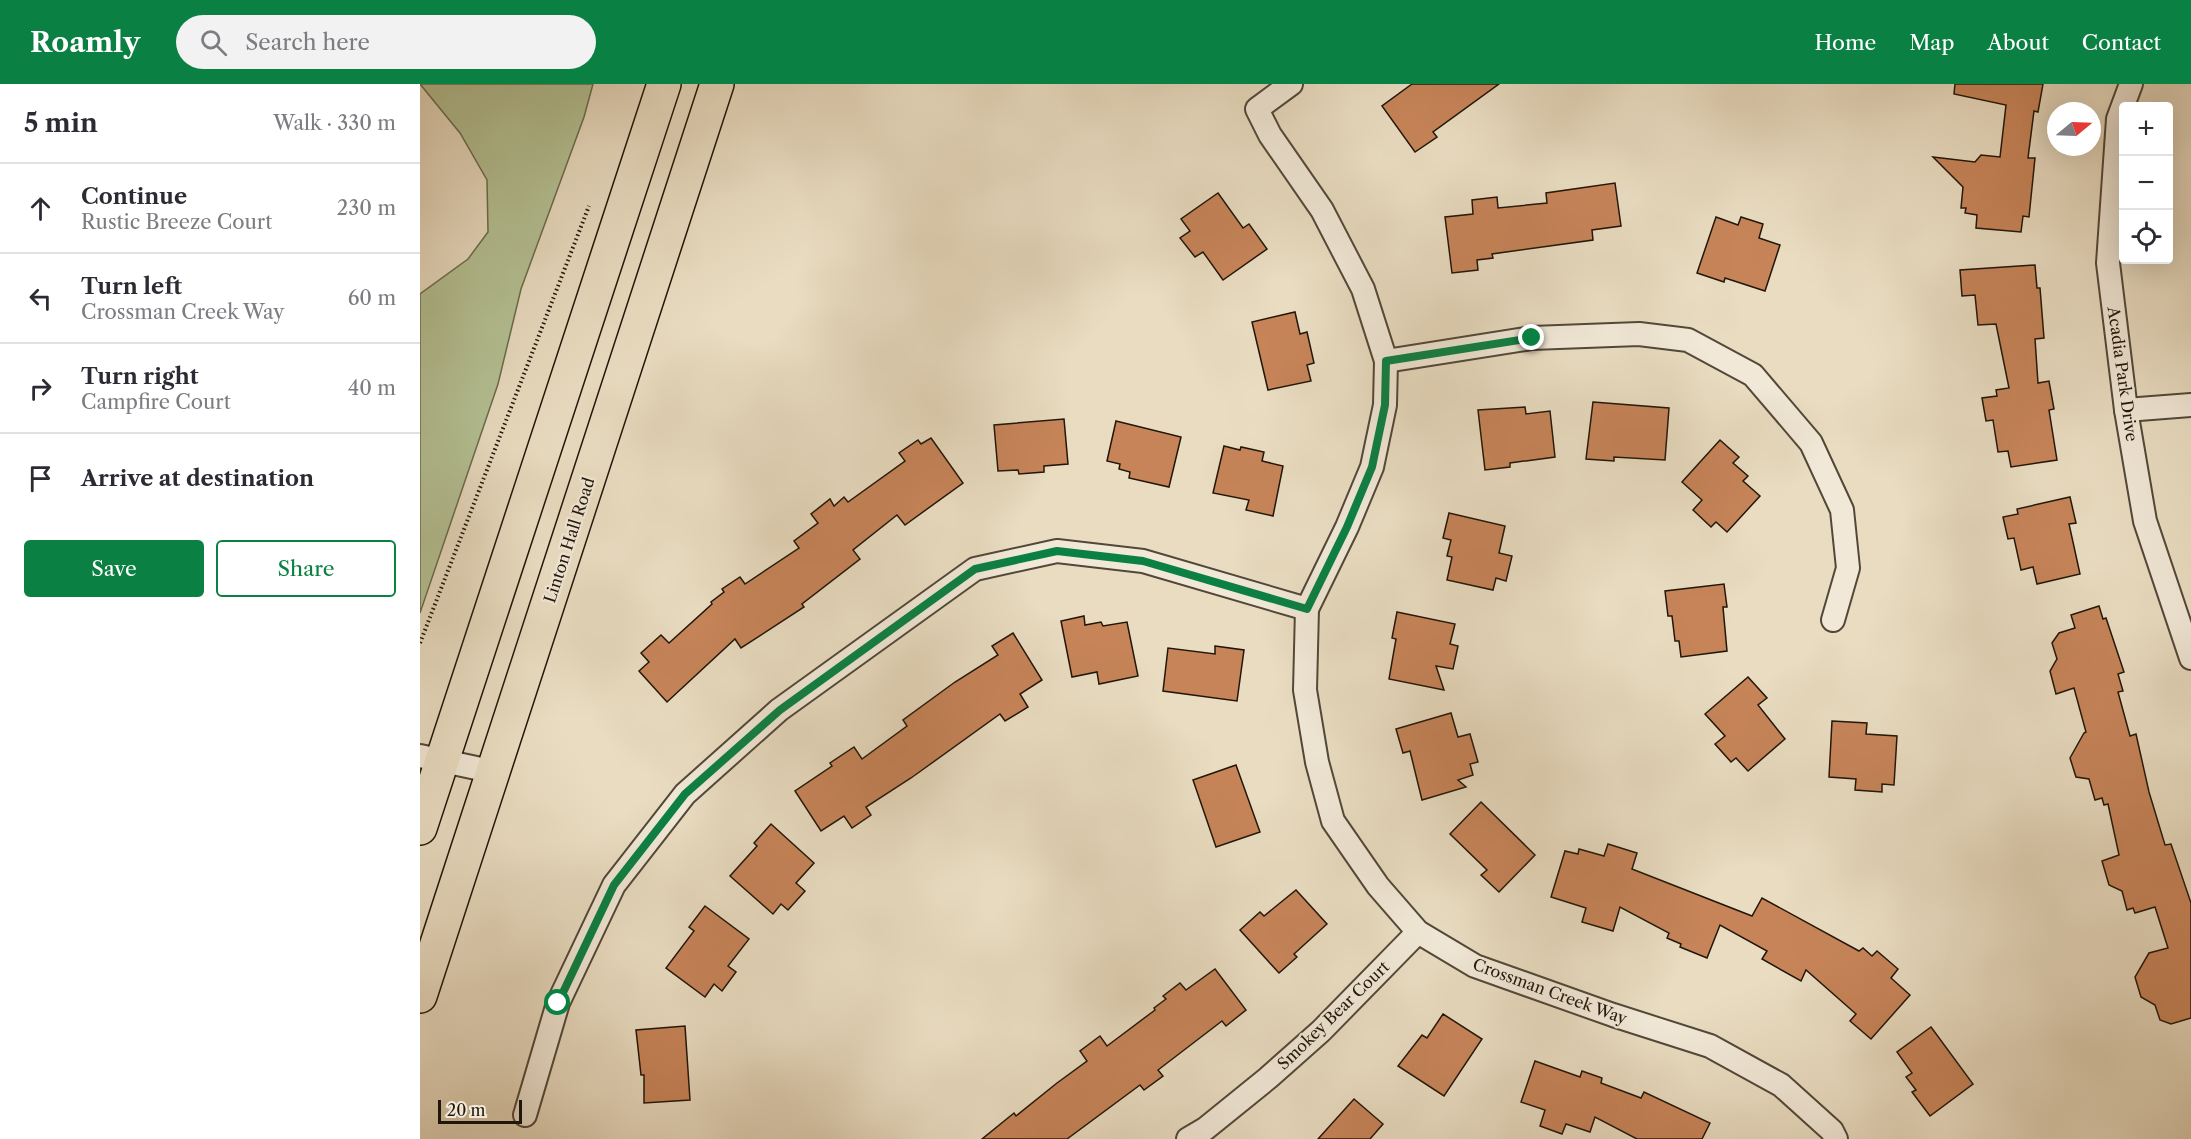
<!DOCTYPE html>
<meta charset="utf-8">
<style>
:root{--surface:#fff;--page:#f2f2f3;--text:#2b2b33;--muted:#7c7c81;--line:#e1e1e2;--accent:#0b8043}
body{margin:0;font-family:"Libre Caslon Text",serif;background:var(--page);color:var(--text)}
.controls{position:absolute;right:18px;top:18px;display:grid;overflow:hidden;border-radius:6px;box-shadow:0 6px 24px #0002}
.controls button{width:54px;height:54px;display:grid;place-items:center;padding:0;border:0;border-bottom:2px solid var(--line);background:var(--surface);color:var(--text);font:30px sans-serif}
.compass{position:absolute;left:1627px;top:18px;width:54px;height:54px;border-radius:50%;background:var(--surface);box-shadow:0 6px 24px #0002;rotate:71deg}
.scale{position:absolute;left:18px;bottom:15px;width:84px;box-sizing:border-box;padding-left:6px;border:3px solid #20160a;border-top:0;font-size:16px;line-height:21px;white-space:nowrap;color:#20160a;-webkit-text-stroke:4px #f1e8d7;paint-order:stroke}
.stop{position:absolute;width:18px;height:18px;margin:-14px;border:4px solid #0b8043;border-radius:50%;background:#fff}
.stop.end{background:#0b8043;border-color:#fff;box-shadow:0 2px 6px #0008}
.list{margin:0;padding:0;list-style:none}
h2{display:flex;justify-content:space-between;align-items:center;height:78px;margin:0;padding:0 24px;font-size:26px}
h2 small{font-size:20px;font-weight:400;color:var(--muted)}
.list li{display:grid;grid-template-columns:39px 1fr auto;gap:18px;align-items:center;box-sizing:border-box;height:90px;padding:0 24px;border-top:2px solid var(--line)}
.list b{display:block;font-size:22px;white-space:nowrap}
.list p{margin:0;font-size:20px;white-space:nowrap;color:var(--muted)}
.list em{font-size:20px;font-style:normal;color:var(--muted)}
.actions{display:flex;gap:12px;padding:18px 24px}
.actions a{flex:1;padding:14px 0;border:2px solid var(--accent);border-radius:6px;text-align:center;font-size:21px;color:var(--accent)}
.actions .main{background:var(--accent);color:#fff}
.icon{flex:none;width:33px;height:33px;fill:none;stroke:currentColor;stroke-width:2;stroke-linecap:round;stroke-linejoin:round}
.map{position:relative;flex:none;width:1771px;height:1055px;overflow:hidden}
header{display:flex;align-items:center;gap:36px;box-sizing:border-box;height:84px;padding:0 30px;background:var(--accent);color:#fff}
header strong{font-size:28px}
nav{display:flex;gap:33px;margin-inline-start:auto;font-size:21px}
.search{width:420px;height:54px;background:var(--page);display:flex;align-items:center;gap:15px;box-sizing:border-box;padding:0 21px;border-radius:33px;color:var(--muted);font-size:22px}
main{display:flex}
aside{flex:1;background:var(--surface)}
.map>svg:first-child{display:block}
.green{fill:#b4c194;stroke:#6a6c4f;stroke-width:1.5}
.building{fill:#c78459;stroke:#20160a;stroke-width:1.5}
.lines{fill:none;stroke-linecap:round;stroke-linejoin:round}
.street-casing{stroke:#524838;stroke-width:26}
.primary-casing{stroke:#20160a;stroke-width:36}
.path{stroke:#20160a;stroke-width:4;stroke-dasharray:1.5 3;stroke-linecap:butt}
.street{stroke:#f1e8d7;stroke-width:22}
.primary{stroke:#e9dcc1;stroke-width:33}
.route{stroke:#0b8043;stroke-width:8}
.labels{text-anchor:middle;stroke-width:4.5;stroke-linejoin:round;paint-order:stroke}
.street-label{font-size:16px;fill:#20160a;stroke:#f1e8d7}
</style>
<header>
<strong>Roamly</strong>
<div class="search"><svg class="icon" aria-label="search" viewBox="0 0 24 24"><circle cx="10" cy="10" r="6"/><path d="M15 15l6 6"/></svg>Search here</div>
<nav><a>Home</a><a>Map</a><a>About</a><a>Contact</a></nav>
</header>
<main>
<aside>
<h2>5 min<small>Walk · 330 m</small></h2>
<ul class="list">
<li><svg class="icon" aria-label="ahead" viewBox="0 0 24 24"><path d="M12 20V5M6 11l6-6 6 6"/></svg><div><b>Continue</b><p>Rustic Breeze Court</p></div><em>230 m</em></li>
<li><svg class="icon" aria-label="left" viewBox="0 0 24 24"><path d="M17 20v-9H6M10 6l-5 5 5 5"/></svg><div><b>Turn left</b><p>Crossman Creek Way</p></div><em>60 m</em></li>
<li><svg class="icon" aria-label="right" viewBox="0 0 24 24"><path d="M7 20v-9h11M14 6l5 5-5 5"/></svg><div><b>Turn right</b><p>Campfire Court</p></div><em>40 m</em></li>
<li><svg class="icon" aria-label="arrive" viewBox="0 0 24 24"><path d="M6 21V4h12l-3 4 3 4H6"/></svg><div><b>Arrive at destination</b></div></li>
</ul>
<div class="actions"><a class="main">Save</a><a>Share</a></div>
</aside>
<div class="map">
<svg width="1771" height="1055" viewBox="0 0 1771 1055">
<rect width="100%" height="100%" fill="#e9dcc1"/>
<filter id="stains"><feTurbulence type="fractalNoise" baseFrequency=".00333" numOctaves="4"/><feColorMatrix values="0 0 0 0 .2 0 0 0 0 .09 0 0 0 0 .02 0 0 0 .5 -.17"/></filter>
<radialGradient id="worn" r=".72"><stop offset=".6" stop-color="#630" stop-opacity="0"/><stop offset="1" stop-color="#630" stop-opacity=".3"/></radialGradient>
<!-- green -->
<path class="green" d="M 0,0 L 173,0 L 164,33 L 101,205 L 78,300 L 0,529 L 0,210 L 48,175 L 68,148 L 67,96 L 40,49 Z"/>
<!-- building -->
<g class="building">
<path d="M 992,0 L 1079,0 L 1013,48 L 1017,53 L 995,68 L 962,22 Z"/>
<path d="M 1535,0 L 1623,0 L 1618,28 L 1614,27 L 1608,74 L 1615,74 L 1609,133 L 1603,132 L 1601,148 L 1556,144 L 1557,131 L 1545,129 L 1546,124 L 1541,124 L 1543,103 L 1513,73 L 1555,78 L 1561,71 L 1580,73 L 1586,21 L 1534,10 Z"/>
<path d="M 1195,99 L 1201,142 L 1172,146 L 1173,156 L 1072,170 L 1073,174 L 1057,176 L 1058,186 L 1032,189 L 1025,133 L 1053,130 L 1052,116 L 1077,113 L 1078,124 L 1127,119 L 1126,109 Z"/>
<path d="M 798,109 L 823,144 L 829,140 L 847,165 L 803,196 L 783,168 L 775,173 L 760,154 L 770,147 L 761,135 Z"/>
<path d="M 1296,133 L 1318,141 L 1321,133 L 1343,140 L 1339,154 L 1360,161 L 1345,207 L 1305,194 L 1304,198 L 1277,189 Z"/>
<path d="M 1615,181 L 1617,204 L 1620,204 L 1624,254 L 1615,255 L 1618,299 L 1629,297 L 1634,325 L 1629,326 L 1637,376 L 1591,383 L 1588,367 L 1578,368 L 1573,336 L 1566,337 L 1562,314 L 1577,312 L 1576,306 L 1589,304 L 1576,240 L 1558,241 L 1555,211 L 1542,212 L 1540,186 Z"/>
<path d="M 875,228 L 880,250 L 887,248 L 894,279 L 887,281 L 891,297 L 848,306 L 832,238 Z"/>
<path d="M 1173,318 L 1249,324 L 1245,376 L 1194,373 L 1194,377 L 1166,375 Z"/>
<path d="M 1105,323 L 1106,330 L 1130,327 L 1135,373 L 1090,379 L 1090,383 L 1065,386 L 1058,326 Z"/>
<path d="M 644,335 L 648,380 L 624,382 L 624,388 L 599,390 L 598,386 L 578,387 L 574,341 Z"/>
<path d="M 696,337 L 761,353 L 749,403 L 709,394 L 710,388 L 699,385 L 700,380 L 687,377 Z"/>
<path d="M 511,354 L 543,399 L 485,441 L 477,431 L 433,466 L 440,475 L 382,520 L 384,523 L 321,564 L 315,555 L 247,618 L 219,587 L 229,578 L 221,569 L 241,551 L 249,559 L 292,520 L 291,518 L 304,508 L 302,505 L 320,493 L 325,500 L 379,464 L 374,457 L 398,439 L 391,430 L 410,415 L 414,422 L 424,413 L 428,418 L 485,377 L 479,369 L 498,356 L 501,360 Z"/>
<path d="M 1300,356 L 1319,373 L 1313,379 L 1328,392 L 1323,397 L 1340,412 L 1307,448 L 1296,438 L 1291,443 L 1273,426 L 1282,416 L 1262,398 Z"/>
<path d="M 804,362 L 820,366 L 821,363 L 844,368 L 842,377 L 863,382 L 853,432 L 826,426 L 829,416 L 793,409 Z"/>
<path d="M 1650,413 L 1656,439 L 1649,440 L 1660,490 L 1617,500 L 1613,483 L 1601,486 L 1594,454 L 1588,455 L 1583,433 L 1598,430 L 1597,425 Z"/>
<path d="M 1029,429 L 1085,442 L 1079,469 L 1092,472 L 1086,497 L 1076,494 L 1073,506 L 1027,496 L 1032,473 L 1027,472 L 1031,456 L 1023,454 Z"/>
<path d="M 1304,500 L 1307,523 L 1303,523 L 1307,567 L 1261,573 L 1259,557 L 1255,557 L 1252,532 L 1248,532 L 1245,507 Z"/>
<path d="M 1679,522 L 1683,535 L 1686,534 L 1704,588 L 1698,590 L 1703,607 L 1698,608 L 1710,652 L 1716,650 L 1729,708 L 1745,761 L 1751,760 L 1771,819 L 1771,934 L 1751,940 L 1740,936 L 1735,921 L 1721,913 L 1715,893 L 1729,869 L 1748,864 L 1735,823 L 1715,829 L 1713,824 L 1707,826 L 1702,807 L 1689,801 L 1682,777 L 1699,771 L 1688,720 L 1684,721 L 1682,714 L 1675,716 L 1669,695 L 1656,693 L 1650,674 L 1664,649 L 1666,648 L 1654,604 L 1636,610 L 1630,587 L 1637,575 L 1632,559 L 1639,549 L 1655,544 L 1651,531 Z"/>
<path d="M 977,528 L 1035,540 L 1030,560 L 1038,562 L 1033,585 L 1016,582 L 1024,606 L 969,595 L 976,555 L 972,554 Z"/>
<path d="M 664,532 L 665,541 L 681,538 L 683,542 L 707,538 L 718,592 L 679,600 L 677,588 L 652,593 L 641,537 Z"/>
<path d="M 593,549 L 622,596 L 600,610 L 608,623 L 585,637 L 580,630 L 491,694 L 446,723 L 451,731 L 432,744 L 424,732 L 401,747 L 375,707 L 412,682 L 410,679 L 434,663 L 442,675 L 487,642 L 483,636 L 535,598 L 578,571 L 572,562 Z"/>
<path d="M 795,562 L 824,566 L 817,617 L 743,607 L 748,564 L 795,570 Z"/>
<path d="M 1328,593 L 1347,614 L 1338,621 L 1365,655 L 1328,687 L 1316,674 L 1311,678 L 1295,660 L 1305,652 L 1285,630 Z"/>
<path d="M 1031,629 L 1038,653 L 1050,650 L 1058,678 L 1050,680 L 1053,691 L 1038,696 L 1046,703 L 1002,716 L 990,667 L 983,669 L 976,645 Z"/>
<path d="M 1412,637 L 1447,639 L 1446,650 L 1477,652 L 1474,701 L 1462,700 L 1462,708 L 1435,706 L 1436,695 L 1409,693 Z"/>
<path d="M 816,681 L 840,748 L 796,763 L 773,696 Z"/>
<path d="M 1061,718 L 1115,771 L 1079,808 L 1061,791 L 1067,786 L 1030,750 Z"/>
<path d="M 351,740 L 394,779 L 376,799 L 385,807 L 368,826 L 361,820 L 353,830 L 310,792 L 337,762 L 334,759 Z"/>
<path d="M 1188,760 L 1217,769 L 1212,785 L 1332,832 L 1342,814 L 1439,867 L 1443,864 L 1452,872 L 1457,867 L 1478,885 L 1471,894 L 1490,911 L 1451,955 L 1430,937 L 1436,930 L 1386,886 L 1381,897 L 1342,875 L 1347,867 L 1300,841 L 1287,874 L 1260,863 L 1261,860 L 1247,854 L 1249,849 L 1200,823 L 1193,847 L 1162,838 L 1166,824 L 1131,813 L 1145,767 L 1158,770 L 1159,765 L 1184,772 Z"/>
<path d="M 876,806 L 907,840 L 874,870 L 877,873 L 859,889 L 820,846 L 840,828 L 844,832 Z"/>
<path d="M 285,822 L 329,855 L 308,882 L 316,888 L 302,907 L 294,900 L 285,913 L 246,884 L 274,847 L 269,843 Z"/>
<path d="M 795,885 L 826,926 L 806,942 L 802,937 L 738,986 L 743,992 L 724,1006 L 720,1001 L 647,1055 L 562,1055 L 594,1029 L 596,1032 L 637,999 L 667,977 L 660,967 L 680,952 L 687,962 L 735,926 L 734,924 L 746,915 L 743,912 L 760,899 L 766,906 Z"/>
<path d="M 1023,930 L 1062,955 L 1024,1012 L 978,982 L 1002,951 L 1007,954 Z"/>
<path d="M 265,942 L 270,1016 L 224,1019 L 224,991 L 221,991 L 216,946 Z"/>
<path d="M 1511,943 L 1553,1000 L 1510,1032 L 1492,1008 L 1496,1006 L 1486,993 L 1492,989 L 1477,968 Z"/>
<path d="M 1115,977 L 1160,993 L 1162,987 L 1182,994 L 1181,999 L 1221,1014 L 1224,1008 L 1290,1039 L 1282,1055 L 1217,1055 L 1175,1033 L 1170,1048 L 1146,1040 L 1142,1050 L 1120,1042 L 1125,1026 L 1101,1018 Z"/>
<path d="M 934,1015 L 963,1040 L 950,1055 L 898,1055 Z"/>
</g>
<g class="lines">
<!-- street casing -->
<g class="street-casing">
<g id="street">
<path d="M 871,0 L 837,25 L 850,51 L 902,126 L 943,205 L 966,277 L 965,321 L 952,383 L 927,443 L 887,525 L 885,606 L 897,678 L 913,737 L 958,802 L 998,848 L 1055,882 L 1193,931 L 1290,962 L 1361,1001 L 1412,1047 L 1416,1055"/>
<path d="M 1711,0 L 1698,35 L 1688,179 L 1706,326 L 1725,437 L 1771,574"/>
<path d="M 966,277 L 1112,254 L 1219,250 L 1268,256 L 1333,291 L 1391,359 L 1422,426 L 1428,484 L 1413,536"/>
<path d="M 1706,326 L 1771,321"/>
<path d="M 0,672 L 75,688"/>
<path d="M 105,1031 L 138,919 L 194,801 L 265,710 L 359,626 L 555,485 L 637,467 L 723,477 L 887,525"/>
<path d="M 768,1055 L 785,1045 L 848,994 L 901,947 L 998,848"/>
</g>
</g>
<!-- primary casing -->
<g class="primary-casing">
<g id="primary">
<path d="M 0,744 L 244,0"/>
<path d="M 0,912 L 297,0"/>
</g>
</g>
<!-- path -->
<path class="path" d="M 0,559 L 169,122"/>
<!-- street -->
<use href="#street" class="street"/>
<!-- primary -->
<use href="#primary" class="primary"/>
</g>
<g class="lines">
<!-- route -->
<path class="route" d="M 138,919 L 194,801 L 265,710 L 360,626 L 555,485 L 637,467 L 723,477 L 887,525 L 927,443 L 952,383 L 965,321 L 966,277 L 1112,254"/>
</g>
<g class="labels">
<!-- street labels -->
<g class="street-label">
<text transform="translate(1703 290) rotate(82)" y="6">Acadia Park Drive</text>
<text transform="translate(149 456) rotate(-72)" y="6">Linton Hall Road</text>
<text transform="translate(1130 907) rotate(20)" y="6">Crossman Creek Way</text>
<text transform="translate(913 931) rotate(-44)" y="6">Smokey Bear Court</text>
</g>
</g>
<rect width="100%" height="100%" filter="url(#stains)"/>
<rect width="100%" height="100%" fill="url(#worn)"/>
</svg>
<div class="controls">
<button>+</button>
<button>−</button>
<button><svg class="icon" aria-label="locate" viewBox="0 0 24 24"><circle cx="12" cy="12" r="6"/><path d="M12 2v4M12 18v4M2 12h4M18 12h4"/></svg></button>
</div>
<svg class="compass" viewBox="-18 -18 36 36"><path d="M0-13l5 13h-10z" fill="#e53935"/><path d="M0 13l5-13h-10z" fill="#7c7c81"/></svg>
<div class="scale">20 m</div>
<div class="stop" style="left:138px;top:919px"></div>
<div class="stop end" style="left:1112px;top:254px"></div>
</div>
</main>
